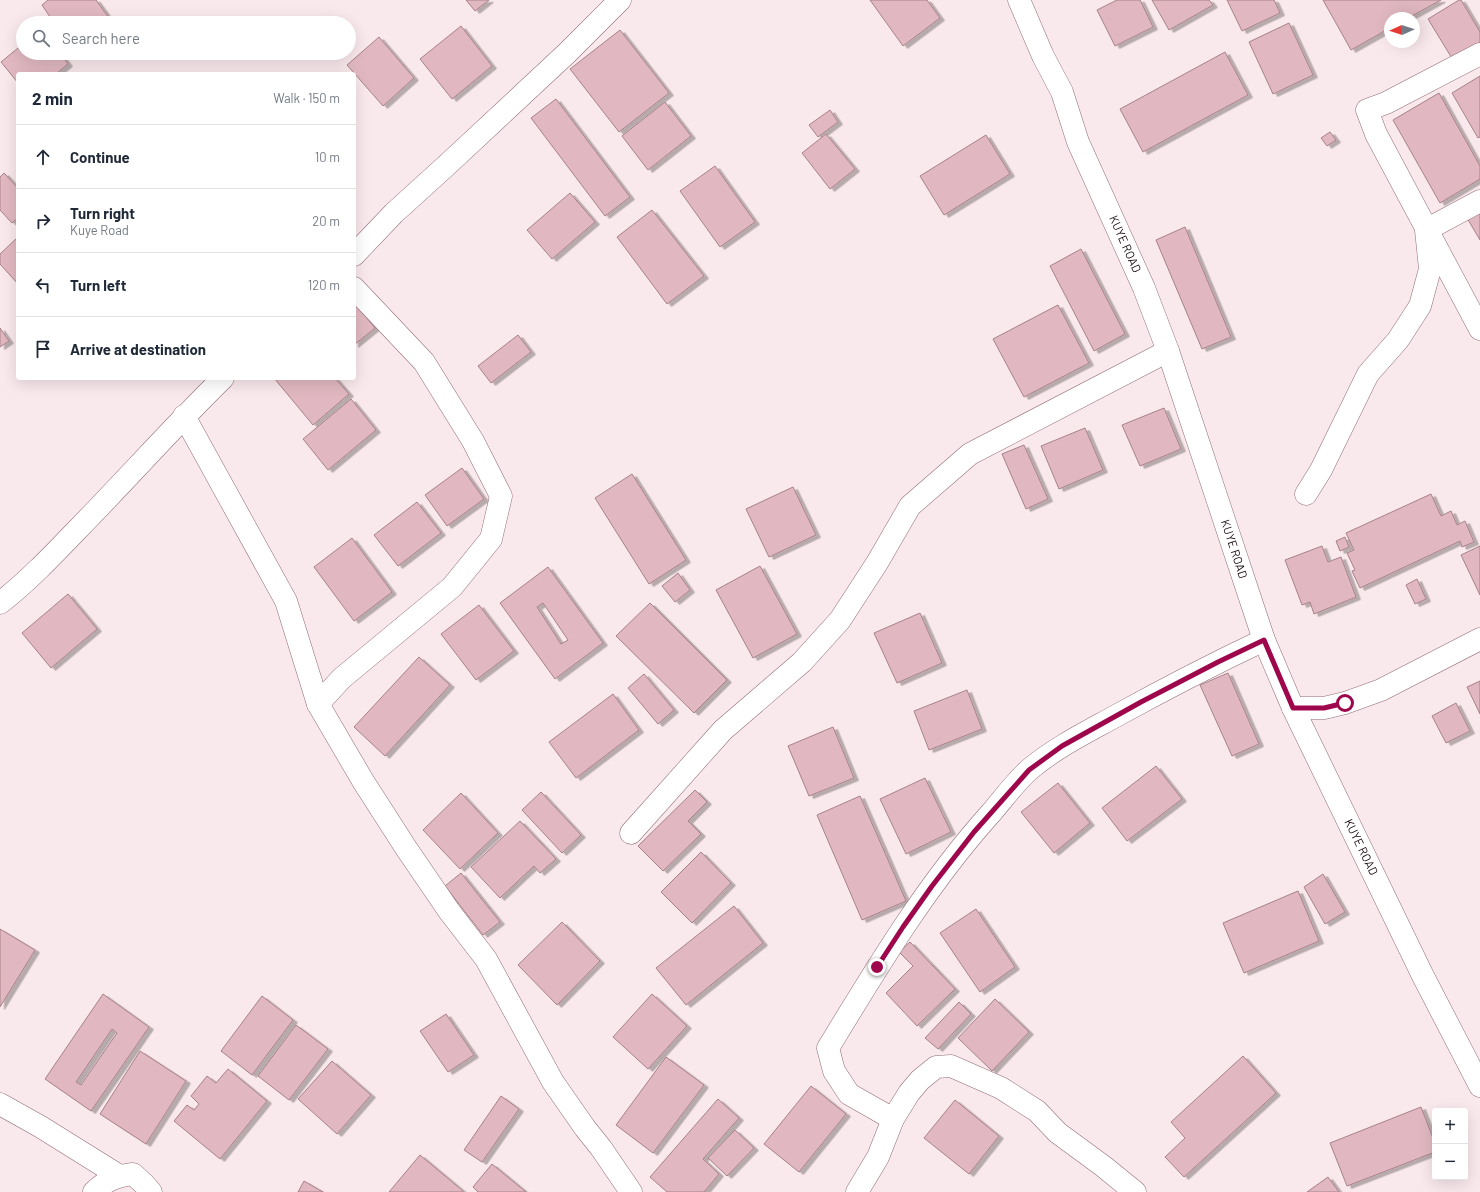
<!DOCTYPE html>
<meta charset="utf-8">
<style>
:root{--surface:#fff;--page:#f6f6f7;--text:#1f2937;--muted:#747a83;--line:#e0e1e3}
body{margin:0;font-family:Barlow,sans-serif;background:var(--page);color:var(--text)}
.controls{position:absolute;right:12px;bottom:12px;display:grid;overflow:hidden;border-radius:4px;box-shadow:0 4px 16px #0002}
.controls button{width:36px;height:36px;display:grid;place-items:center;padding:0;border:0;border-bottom:1px solid var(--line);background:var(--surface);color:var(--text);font:20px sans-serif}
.compass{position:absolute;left:1384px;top:12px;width:36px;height:36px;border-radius:50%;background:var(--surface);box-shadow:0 4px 16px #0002;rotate:267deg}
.stop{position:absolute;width:12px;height:12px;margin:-9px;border:3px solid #9f074c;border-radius:50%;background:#fff}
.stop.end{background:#9f074c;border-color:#fff;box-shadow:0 1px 4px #0008}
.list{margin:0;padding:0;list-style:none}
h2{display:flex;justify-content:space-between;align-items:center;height:52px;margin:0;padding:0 16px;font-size:17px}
h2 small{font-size:13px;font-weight:400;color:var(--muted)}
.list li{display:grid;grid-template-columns:26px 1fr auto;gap:12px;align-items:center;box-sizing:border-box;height:64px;padding:0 16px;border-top:1px solid var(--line)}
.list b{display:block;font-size:15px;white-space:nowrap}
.list p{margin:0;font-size:13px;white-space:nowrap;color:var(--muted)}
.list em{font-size:13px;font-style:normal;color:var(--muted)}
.icon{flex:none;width:22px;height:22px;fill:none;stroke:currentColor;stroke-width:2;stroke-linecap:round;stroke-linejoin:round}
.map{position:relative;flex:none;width:1480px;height:1192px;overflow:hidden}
.search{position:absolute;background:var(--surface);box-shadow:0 4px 16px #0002;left:16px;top:16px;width:340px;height:44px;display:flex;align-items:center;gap:10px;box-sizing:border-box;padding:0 14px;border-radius:22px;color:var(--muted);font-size:15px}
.panel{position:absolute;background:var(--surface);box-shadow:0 4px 16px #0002;left:16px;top:72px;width:340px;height:308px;border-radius:4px}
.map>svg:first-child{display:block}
.building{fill:#e1b8c1;stroke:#a78189;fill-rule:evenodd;filter:url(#shadow)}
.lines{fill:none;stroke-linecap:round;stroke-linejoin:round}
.minor-casing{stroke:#926d76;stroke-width:23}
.tertiary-casing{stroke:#926d76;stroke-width:23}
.minor{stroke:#fff;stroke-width:22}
.tertiary{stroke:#fff;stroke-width:22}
.route{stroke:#9f074c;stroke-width:5}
.labels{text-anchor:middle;stroke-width:3;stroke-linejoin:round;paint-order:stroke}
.street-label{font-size:12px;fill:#190b0f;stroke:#fff}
</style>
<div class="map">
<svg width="1480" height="1192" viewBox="0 0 1480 1192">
<defs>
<filter id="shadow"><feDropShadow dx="4.5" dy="2.5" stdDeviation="0" flood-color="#0004"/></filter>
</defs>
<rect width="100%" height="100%" fill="#f9e8ec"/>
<!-- building -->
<g class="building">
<path d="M 48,0 L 96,0 L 109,18 L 102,23 L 54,23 L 42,5 Z"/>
<path d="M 466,0 L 489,0 L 475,11 Z"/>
<path d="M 870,0 L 927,0 L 940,18 L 903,46 Z"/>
<path d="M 1117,0 L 1140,0 L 1153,27 L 1115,46 L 1097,10 Z"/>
<path d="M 1152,0 L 1209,0 L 1213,5 L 1169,30 Z"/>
<path d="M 1227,0 L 1274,0 L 1280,13 L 1242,31 Z"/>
<path d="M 1323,0 L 1441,0 L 1408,18 L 1390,18 L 1390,28 L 1351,50 Z"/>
<path d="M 1459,0 L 1461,0 L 1480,32 L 1480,44 L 1453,60 L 1428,19 Z"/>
<path d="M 1289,23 L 1313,75 L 1273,94 L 1249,42 Z"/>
<path d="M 461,26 L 492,66 L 452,99 L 420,59 Z"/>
<path d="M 620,30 L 669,93 L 619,132 L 570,69 Z"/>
<path d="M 379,37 L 414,78 L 383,106 L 347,65 Z"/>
<path d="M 23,44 L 23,53 L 60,53 L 68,64 L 56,74 L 18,74 L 18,83 L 1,62 Z"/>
<path d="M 1225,52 L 1248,95 L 1143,152 L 1120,109 Z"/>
<path d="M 1480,76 L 1480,137 L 1478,138 L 1452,93 Z"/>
<path d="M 1439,93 L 1480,166 L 1480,179 L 1440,203 L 1393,120 Z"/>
<path d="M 556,99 L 630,197 L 605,216 L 531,118 Z"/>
<path d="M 665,102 L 691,136 L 648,170 L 622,136 Z"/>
<path d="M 830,110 L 838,122 L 818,137 L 809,125 Z"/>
<path d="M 1330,132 L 1336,140 L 1327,146 L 1321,138 Z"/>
<path d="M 826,134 L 855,169 L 830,189 L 802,153 Z"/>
<path d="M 986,135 L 1010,174 L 944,215 L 920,176 Z"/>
<path d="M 715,166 L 755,222 L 720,247 L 680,191 Z"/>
<path d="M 4,173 L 18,188 L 18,218 L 12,223 L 0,210 L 0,177 Z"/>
<path d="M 570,193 L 595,222 L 552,259 L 527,230 Z"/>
<path d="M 652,210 L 704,276 L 667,304 L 617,237 Z"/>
<path d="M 1480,210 L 1480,240 L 1467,218 Z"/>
<path d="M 1185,227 L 1231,337 L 1202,349 L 1156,240 Z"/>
<path d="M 18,237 L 18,284 L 0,264 L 0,254 Z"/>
<path d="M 1081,249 L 1125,334 L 1094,351 L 1050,266 Z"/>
<path d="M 354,302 L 375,328 L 354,345 Z"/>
<path d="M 1058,305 L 1089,363 L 1024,397 L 993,339 Z"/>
<path d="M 0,328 L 9,341 L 0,347 Z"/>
<path d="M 518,335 L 531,352 L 491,383 L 478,366 Z"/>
<path d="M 274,378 L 335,378 L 349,394 L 313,425 Z"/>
<path d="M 351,399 L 376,430 L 328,470 L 303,439 Z"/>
<path d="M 1164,408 L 1181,449 L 1140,466 L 1122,425 Z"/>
<path d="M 1085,428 L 1103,470 L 1059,489 L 1041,446 Z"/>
<path d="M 1024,445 L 1048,499 L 1026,509 L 1002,454 Z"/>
<path d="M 462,468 L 484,499 L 447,526 L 425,495 Z"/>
<path d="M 632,474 L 686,560 L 649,584 L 595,498 Z"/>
<path d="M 793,487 L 816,535 L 769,557 L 746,509 Z"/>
<path d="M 1431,494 L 1441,516 L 1451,511 L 1457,525 L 1465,521 L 1474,542 L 1462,547 L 1460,541 L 1360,588 L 1352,571 L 1355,570 L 1347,553 L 1354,550 L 1346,533 Z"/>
<path d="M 417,502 L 441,533 L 398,566 L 374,535 Z"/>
<path d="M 1345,537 L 1349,547 L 1340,551 L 1336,541 Z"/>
<path d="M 352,538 L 392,592 L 354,621 L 314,567 Z"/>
<path d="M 1322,546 L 1328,562 L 1341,557 L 1356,597 L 1314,614 L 1310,602 L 1302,605 L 1285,560 Z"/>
<path d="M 1480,546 L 1480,595 L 1461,555 Z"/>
<path d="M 760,566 L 797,634 L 753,658 L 716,590 Z"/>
<path d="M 548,567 L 603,643 L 555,679 L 500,603 ZM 543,603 L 568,640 L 561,644 L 537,607 Z"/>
<path d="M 678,573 L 690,590 L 675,602 L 662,586 Z"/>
<path d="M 1417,579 L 1426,599 L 1415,604 L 1406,585 Z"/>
<path d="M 68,594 L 97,629 L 51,668 L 22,633 Z"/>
<path d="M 650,603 L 727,680 L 694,713 L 616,636 Z"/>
<path d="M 479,605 L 514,651 L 476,680 L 441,634 Z"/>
<path d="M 920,613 L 942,663 L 897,683 L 874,633 Z"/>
<path d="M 419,657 L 450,685 L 385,756 L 354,727 Z"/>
<path d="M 1228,673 L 1259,744 L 1232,756 L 1200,685 Z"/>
<path d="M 644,674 L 674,710 L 658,724 L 628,688 Z"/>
<path d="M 1480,681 L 1480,714 L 1467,687 Z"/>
<path d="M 967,690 L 982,729 L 929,750 L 914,711 Z"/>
<path d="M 613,694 L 639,730 L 576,778 L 549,742 Z"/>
<path d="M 1456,703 L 1470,731 L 1446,743 L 1432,716 Z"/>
<path d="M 833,727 L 854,778 L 809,796 L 788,746 Z"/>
<path d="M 1156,766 L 1182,799 L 1127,841 L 1102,808 Z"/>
<path d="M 925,778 L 951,832 L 906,854 L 880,799 Z"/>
<path d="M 1058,783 L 1090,823 L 1054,853 L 1021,812 Z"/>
<path d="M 695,790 L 707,802 L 688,821 L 701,834 L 663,871 L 638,846 Z"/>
<path d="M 541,792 L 581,835 L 562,853 L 522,810 Z"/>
<path d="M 461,793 L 498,833 L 460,869 L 423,830 Z"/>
<path d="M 860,796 L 906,901 L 862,920 L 817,815 Z"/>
<path d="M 520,821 L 556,859 L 540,873 L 534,866 L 500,898 L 471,867 Z"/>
<path d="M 701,852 L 731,883 L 692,923 L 661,892 Z"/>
<path d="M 461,873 L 500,922 L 483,935 L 445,886 Z"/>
<path d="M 1323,874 L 1345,912 L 1325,924 L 1304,887 Z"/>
<path d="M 1298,891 L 1319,941 L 1244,973 L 1223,923 Z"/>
<path d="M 734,906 L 763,943 L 686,1005 L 656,968 Z"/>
<path d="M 976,909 L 1015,967 L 980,992 L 940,933 Z"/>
<path d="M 562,922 L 600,961 L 557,1005 L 518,965 Z"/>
<path d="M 0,929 L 35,950 L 0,1007 Z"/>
<path d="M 910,942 L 955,989 L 917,1026 L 886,993 L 913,966 L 899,952 Z"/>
<path d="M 103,994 L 149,1027 L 91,1111 L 45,1079 ZM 112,1029 L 117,1033 L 81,1085 L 76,1082 Z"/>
<path d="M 652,994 L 687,1026 L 648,1069 L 613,1037 Z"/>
<path d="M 262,996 L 293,1020 L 252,1075 L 221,1051 Z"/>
<path d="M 995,999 L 1029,1032 L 992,1071 L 958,1038 Z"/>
<path d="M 959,1002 L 971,1014 L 938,1049 L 925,1038 Z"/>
<path d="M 446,1014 L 474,1055 L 448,1072 L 420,1031 Z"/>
<path d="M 296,1025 L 328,1049 L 289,1100 L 258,1076 Z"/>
<path d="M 140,1051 L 186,1081 L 146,1144 L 100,1114 Z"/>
<path d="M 1243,1056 L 1276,1093 L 1184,1177 L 1165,1157 L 1185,1138 L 1171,1122 Z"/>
<path d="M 666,1057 L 704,1085 L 653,1153 L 616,1125 Z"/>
<path d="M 332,1061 L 371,1095 L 337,1134 L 298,1099 Z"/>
<path d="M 228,1069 L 267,1101 L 220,1159 L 174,1121 L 187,1105 L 194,1110 L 199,1104 L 191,1096 L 207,1076 L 216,1083 Z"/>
<path d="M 811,1086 L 846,1114 L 799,1172 L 764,1144 Z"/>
<path d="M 501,1096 L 519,1109 L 482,1162 L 464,1150 Z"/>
<path d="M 718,1099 L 739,1118 L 703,1159 L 719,1174 L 704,1192 L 667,1192 L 650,1177 Z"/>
<path d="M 955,1100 L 999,1136 L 969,1174 L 924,1138 Z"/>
<path d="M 1421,1107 L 1435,1143 L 1435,1152 L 1347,1186 L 1330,1143 Z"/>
<path d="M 735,1130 L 754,1148 L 727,1176 L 708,1158 Z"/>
<path d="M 420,1155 L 463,1191 L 463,1192 L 389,1192 Z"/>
<path d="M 492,1164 L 526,1192 L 478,1192 L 473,1187 Z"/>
<path d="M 1328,1177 L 1339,1192 L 1307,1192 Z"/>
<path d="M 304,1181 L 323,1192 L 298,1192 Z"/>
</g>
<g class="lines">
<!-- minor casing -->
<g class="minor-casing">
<g id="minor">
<path d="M 1480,54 L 1386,103 L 1367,110 L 1376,134 L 1480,329"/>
<path d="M 354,255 L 394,213 L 448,164 L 567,53 L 620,0"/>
<path d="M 184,416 L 286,601 L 318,704 L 363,781 L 406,848 L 449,911 L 486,959 L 553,1082 L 585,1128 L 601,1148 L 631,1192"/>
<path d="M 1306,494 L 1321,470 L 1368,374 L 1398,340 L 1420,306 L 1430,269 L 1426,230 L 1480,201"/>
<path d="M 0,603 C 27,582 51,557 75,532 C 125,481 172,428 223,378"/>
<path d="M 318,704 L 342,678 L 452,587 L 491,539 L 501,496 L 473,441 L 424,362 L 354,288"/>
<path d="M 1293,708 L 1324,708 L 1345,703 L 1381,690 L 1480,639"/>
<path d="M 631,833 L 723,730 L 802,662 L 840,620 L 877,563 L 910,506 L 970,454 L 1168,351"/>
<path d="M 0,1104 L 41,1127 L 118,1175"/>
<path d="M 893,1119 L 849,1094 L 834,1071 L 828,1048 C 878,966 927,884 991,813 C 1003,799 1017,780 1030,769 C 1055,748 1085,733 1114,717 C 1163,690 1213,664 1264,640"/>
<path d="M 94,1192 C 106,1180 117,1176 133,1174 L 144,1184 L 151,1192"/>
<path d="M 857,1192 L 878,1157 L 893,1119 L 909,1093 L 920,1080 L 936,1067 L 951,1066 L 1001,1088 L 1037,1111 L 1058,1133 L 1103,1166 L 1135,1192"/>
</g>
</g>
<!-- tertiary casing -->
<g class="tertiary-casing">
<path id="tertiary" d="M 1019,0 L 1043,56 L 1062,92 L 1078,142 L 1144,288 L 1168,351 L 1264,640 L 1293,708 L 1423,976 L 1480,1086"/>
</g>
<!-- minor -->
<use href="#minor" class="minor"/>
<!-- tertiary -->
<use href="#tertiary" class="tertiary"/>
</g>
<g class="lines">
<!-- route -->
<path class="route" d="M 877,967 L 903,927 L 932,886 L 974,832 L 1029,770 L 1062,746 L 1141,702 L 1218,662 L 1264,640 L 1293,708 L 1324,708 L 1345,703"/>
</g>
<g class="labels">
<!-- street labels -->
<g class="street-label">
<text transform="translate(1125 244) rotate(66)" y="4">KUYE ROAD</text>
<text transform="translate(1234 549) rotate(72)" y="4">KUYE ROAD</text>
<text transform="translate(1361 847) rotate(64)" y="4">KUYE ROAD</text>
</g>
</g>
</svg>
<div class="controls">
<button>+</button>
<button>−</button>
</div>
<svg class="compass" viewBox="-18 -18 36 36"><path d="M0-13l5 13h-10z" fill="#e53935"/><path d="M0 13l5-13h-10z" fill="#747a83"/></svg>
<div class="stop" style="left:1345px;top:703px"></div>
<div class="stop end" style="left:877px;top:967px"></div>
<div class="search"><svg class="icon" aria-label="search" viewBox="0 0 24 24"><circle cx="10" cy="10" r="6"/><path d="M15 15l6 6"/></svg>Search here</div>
<section class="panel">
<h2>2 min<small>Walk · 150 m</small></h2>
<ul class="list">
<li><svg class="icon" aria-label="ahead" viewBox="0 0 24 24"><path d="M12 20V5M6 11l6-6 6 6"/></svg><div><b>Continue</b></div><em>10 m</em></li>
<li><svg class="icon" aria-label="right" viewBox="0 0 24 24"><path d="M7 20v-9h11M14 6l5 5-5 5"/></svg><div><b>Turn right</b><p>Kuye Road</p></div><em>20 m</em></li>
<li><svg class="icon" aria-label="left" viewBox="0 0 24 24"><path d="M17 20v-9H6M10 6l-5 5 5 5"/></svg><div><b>Turn left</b></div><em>120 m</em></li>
<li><svg class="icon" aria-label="arrive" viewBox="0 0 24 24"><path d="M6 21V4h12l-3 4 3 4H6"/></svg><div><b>Arrive at destination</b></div></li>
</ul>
</section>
</div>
